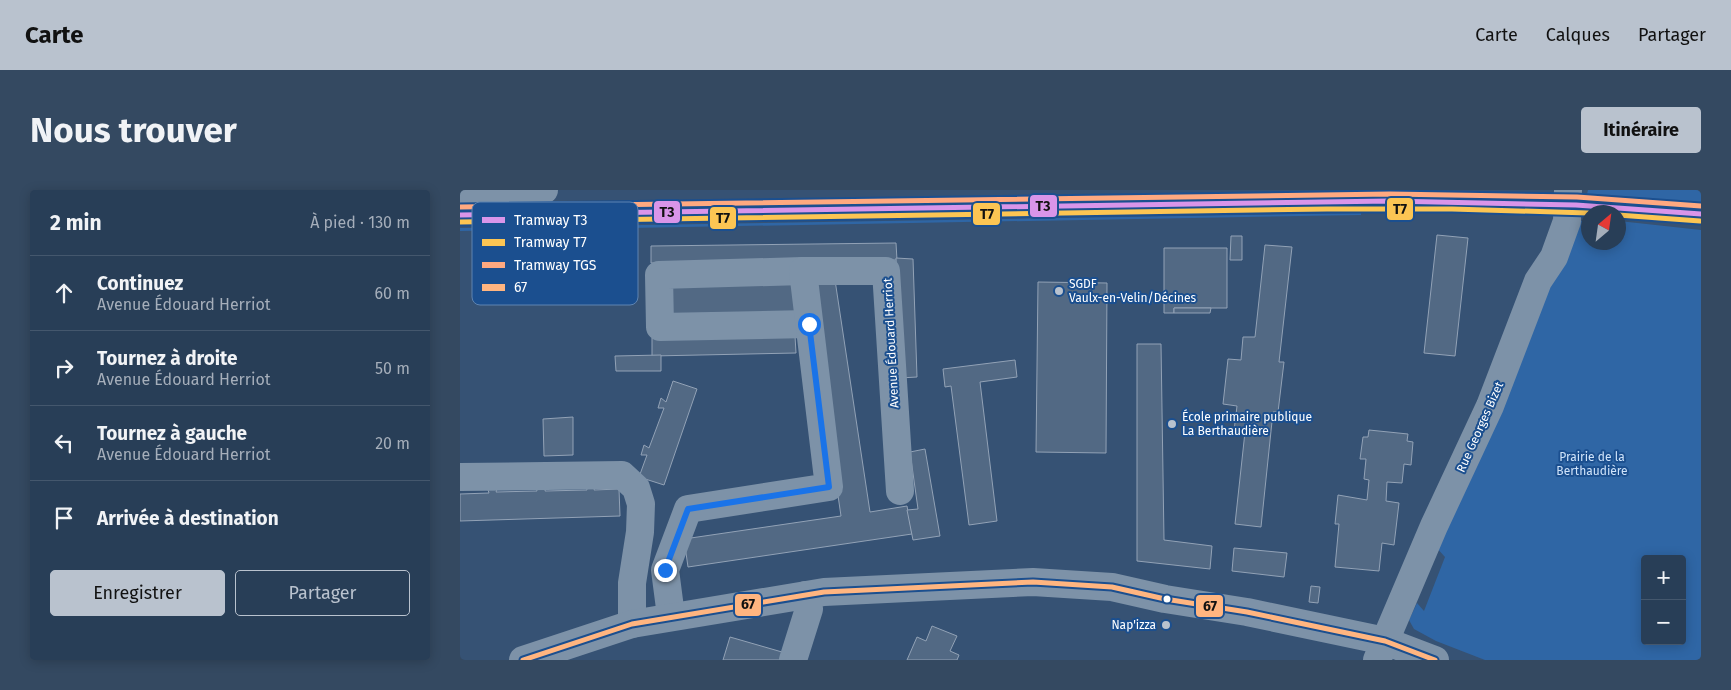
<!DOCTYPE html>
<html lang="fr">
<meta charset="utf-8">
<style>
:root{--surface:#283e57;--page:#344961;--text:#f1f3f6;--muted:#a5aeba;--line:#44576d;--accent:#b9c2ce}
body{margin:0;font-family:"Fira Sans",sans-serif;background:var(--page);color:var(--text)}
.controls{position:absolute;right:15px;bottom:15px;display:grid;overflow:hidden;border-radius:5px;box-shadow:0 2px 12px #0003}
.controls button{width:45px;height:45px;display:grid;place-items:center;padding:0;border:0;border-bottom:1px solid var(--line);background:var(--surface);color:var(--text);font:25px sans-serif}
.compass{position:absolute;left:1121px;top:15px;width:45px;height:45px;border-radius:50%;background:var(--surface);box-shadow:0 2px 12px #0003;rotate:29deg}
.stop{position:absolute;width:15px;height:15px;margin:-11px;border:4px solid #1a73e8;border-radius:50%;background:#fff}
.stop.end{background:#1a73e8;border-color:#fff;box-shadow:0 1px 5px #0008}
.list{margin:0;padding:0;list-style:none}
h2{display:flex;justify-content:space-between;align-items:center;height:65px;margin:0;padding:0 20px;font-size:21px}
h2 small{font-size:16px;font-weight:400;color:var(--muted)}
.list li{display:grid;grid-template-columns:32px 1fr auto;gap:15px;align-items:center;box-sizing:border-box;height:75px;padding:0 20px;border-top:1px solid var(--line)}
.list b{display:block;font-size:19px;white-space:nowrap}
.list p{margin:0;font-size:16px;white-space:nowrap;color:var(--muted)}
.list em{font-size:16px;font-style:normal;color:var(--muted)}
.actions{display:flex;gap:10px;padding:15px 20px}
.actions a{flex:1;padding:11px 0;border:1px solid var(--accent);border-radius:5px;text-align:center;font-size:18px;color:var(--accent)}
.actions .main{background:var(--accent);color:#111}
.icon{flex:none;width:28px;height:28px;fill:none;stroke:currentColor;stroke-width:2;stroke-linecap:round;stroke-linejoin:round}
.map{position:relative;flex:none;width:1241px;height:470px;overflow:hidden;border-radius:5px}
header{display:flex;align-items:center;gap:30px;box-sizing:border-box;height:70px;padding:0 25px;background:var(--accent);color:#111}
header strong{font-size:24px}
nav{display:flex;gap:28px;margin-inline-start:auto;font-size:18px}
.intro{display:flex;align-items:center;justify-content:space-between;box-sizing:border-box;height:120px;padding:0 30px}
h1{margin:0;font-size:35px}
.button{padding:12px 22px;border-radius:5px;background:var(--accent);color:#111;font-size:18px;font-weight:700}
main{display:flex;gap:30px;padding:0 30px}
aside{flex:1;background:var(--surface);border-radius:5px;box-shadow:0 2px 12px #0003}
.map>svg:first-child{display:block}
.green{fill:#2f66a5;fill-rule:evenodd}
.building{fill:#526984;stroke:#92a2b6}
.lines{fill:none;stroke-linecap:round;stroke-linejoin:round}
.minor{stroke:#7d92a8;stroke-width:28}
.bus-1-casing{stroke:#1b4f8f;stroke-width:9}
.bus-1{stroke:#ffb580;stroke-width:5}
.tram-1-casing{stroke:#1b4f8f;stroke-width:9}
.tram-2-casing{stroke:#1b4f8f;stroke-width:9}
.tram-3-casing{stroke:#1b4f8f;stroke-width:9}
.tram-1{stroke:#d995e9;stroke-width:5}
.tram-2{stroke:#fcc553;stroke-width:5}
.tram-3{stroke:#ffa980;stroke-width:5}
.route{stroke:#1a73e8;stroke-width:6}
.poi-dot{fill:#b9c2ce;stroke:#1b4f8f;stroke-width:2}
.bus-dot{fill:#fff;stroke:#1b4f8f;stroke-width:2}
.labels{text-anchor:middle;stroke-width:4;stroke-linejoin:round;paint-order:stroke}
.poi-label{font-size:12px;fill:#fff;stroke:#1b4f8f;text-anchor:start}
.street-label{font-size:12px;fill:#fff;stroke:#1b4f8f}
.park-label{font-size:12px;fill:#cfe3fa;stroke:#1b4f8f}
.key{fill:#1b4f8f;stroke:#5f84b1;stroke-width:1}
.key-label{font-size:14px;fill:#fff}
.line-badge{stroke:#1b4f8f;stroke-width:2}
.pale-badge-label{font-size:14px;text-anchor:middle;font-weight:bold;fill:#111}
</style>
<header>
<strong>Carte</strong>
<nav><a>Carte</a><a>Calques</a><a>Partager</a></nav>
</header>
<div class="intro"><h1>Nous trouver</h1><a class="button">Itinéraire</a></div>
<main>
<aside>
<h2>2 min<small>À pied · 130 m</small></h2>
<ul class="list">
<li><svg class="icon" aria-label="ahead" viewBox="0 0 24 24"><path d="M12 20V5M6 11l6-6 6 6"/></svg><div><b>Continuez</b><p>Avenue Édouard Herriot</p></div><em>60 m</em></li>
<li><svg class="icon" aria-label="right" viewBox="0 0 24 24"><path d="M7 20v-9h11M14 6l5 5-5 5"/></svg><div><b>Tournez à droite</b><p>Avenue Édouard Herriot</p></div><em>50 m</em></li>
<li><svg class="icon" aria-label="left" viewBox="0 0 24 24"><path d="M17 20v-9H6M10 6l-5 5 5 5"/></svg><div><b>Tournez à gauche</b><p>Avenue Édouard Herriot</p></div><em>20 m</em></li>
<li><svg class="icon" aria-label="arrive" viewBox="0 0 24 24"><path d="M6 21V4h12l-3 4 3 4H6"/></svg><div><b>Arrivée à destination</b></div></li>
</ul>
<div class="actions"><a class="main">Enregistrer</a><a>Partager</a></div>
</aside>
<div class="map">
<svg width="1241" height="470" viewBox="0 0 1241 470">
<rect width="100%" height="100%" fill="#365274"/>
<!-- green -->
<g class="green">
<path d="M 1128,0 L 1241,0 L 1241,17 L 1143,8 L 1127,4 Z"/>
<path d="M 901,23 L 901,25 L 0,41 L 0,38 Z"/>
<path d="M 1115,31 L 1128,31 L 1128,52 L 1158,52 L 1159,31 L 1241,40 L 1241,470 L 1025,470 L 976,451 L 954,439 L 949,430 L 957,413 L 964,421 L 985,367 L 975,356 ZM 1185,369 L 1222,369 L 1222,451 L 1185,451 Z"/>
</g>
<!-- building -->
<g class="building">
<path d="M 977,45 L 1008,48 L 995,166 L 964,163 Z"/>
<path d="M 771,46 L 782,46 L 782,70 L 770,70 Z"/>
<path d="M 436,53 L 437,70 L 191,73 L 191,56 Z"/>
<path d="M 805,55 L 832,57 L 819,172 L 824,172 L 818,222 L 813,222 L 801,337 L 775,334 L 785,242 L 774,241 L 777,216 L 763,214 L 768,169 L 781,170 L 783,147 L 795,147 Z"/>
<path d="M 704,58 L 767,58 L 767,118 L 714,118 L 714,123 L 704,123 Z"/>
<path d="M 436,68 L 453,69 L 457,187 L 440,188 Z"/>
<path d="M 375,90 L 410,322 L 447,316 L 452,344 L 228,377 L 224,349 L 381,326 L 347,94 Z"/>
<path d="M 334,92 L 335,125 L 210,127 L 210,94 Z"/>
<path d="M 578,92 L 647,93 L 646,263 L 576,262 Z"/>
<path d="M 714,118 L 751,118 L 750,123 L 714,123 Z"/>
<path d="M 335,146 L 336,163 L 192,166 L 192,148 Z"/>
<path d="M 677,154 L 701,154 L 704,350 L 752,356 L 750,379 L 677,371 Z"/>
<path d="M 201,165 L 201,181 L 156,181 L 155,166 Z"/>
<path d="M 555,170 L 557,187 L 520,192 L 537,331 L 509,335 L 491,196 L 485,197 L 483,179 Z"/>
<path d="M 213,191 L 237,199 L 204,295 L 179,287 L 187,265 L 181,265 L 184,255 L 189,258 L 204,218 L 198,218 L 201,208 L 206,212 Z"/>
<path d="M 113,227 L 113,265 L 84,266 L 83,229 Z"/>
<path d="M 909,240 L 948,244 L 947,251 L 953,252 L 951,275 L 944,274 L 942,293 L 927,292 L 926,311 L 939,313 L 934,355 L 922,353 L 919,381 L 875,377 L 879,334 L 875,334 L 878,305 L 907,310 L 909,290 L 904,289 L 906,269 L 900,269 L 903,247 L 908,247 Z"/>
<path d="M 465,259 L 480,346 L 453,350 L 447,320 L 458,319 L 450,262 Z"/>
<path d="M 126,294 L 136,294 L 134,300 L 159,299 L 160,326 L 0,331 L 0,304 L 29,303 L 27,297 L 38,297 L 36,302 L 77,301 L 76,296 L 86,295 L 85,301 L 127,300 Z"/>
<path d="M 774,358 L 827,363 L 824,387 L 772,381 Z"/>
<path d="M 851,396 L 860,397 L 858,413 L 849,412 Z"/>
<path d="M 472,436 L 497,446 L 490,461 L 499,465 L 497,470 L 447,470 L 457,447 L 466,451 Z"/>
<path d="M 270,447 L 322,462 L 320,470 L 263,470 Z"/>
</g>
<g class="lines">
<!-- minor -->
<g class="minor">
<path d="M 0,1 L 84,0"/>
<path d="M 343,81 L 199,85 L 200,137 L 349,134"/>
<path d="M 0,287 L 162,285 L 176,298 L 181,314 L 180,342 L 172,393 L 172,434"/>
<path d="M 211,426 L 205,380 L 228,319 L 369,297 L 343,81 L 426,81 L 440,301"/>
<path d="M 63,470 L 172,434 L 364,402 L 573,392 L 652,397 L 705,409 L 787,422 L 925,451 L 975,470"/>
<path d="M 333,470 L 349,419 L 346,405"/>
<path d="M 917,470 L 974,336 L 1030,216 L 1078,91 L 1094,67 L 1107,31 L 1108,0"/>
</g>
<!-- bus-1 casing -->
<g class="bus-1-casing">
<path id="bus-1" d="M 63,470 L 172,434 L 364,402 L 573,392 L 652,397 L 705,409 L 787,422 L 925,451 L 975,470"/>
</g>
<!-- bus-1 -->
<use href="#bus-1" class="bus-1"/>
<!-- tram-1 casing -->
<g class="tram-1-casing">
<path id="tram-1" d="M 0,25 L 930,11 L 1116,15 L 1241,24"/>
</g>
<!-- tram-2 casing -->
<g class="tram-2-casing">
<g id="tram-2">
<path d="M 1158,25 L 1240,31"/>
<path d="M 0,32 L 867,19 L 992,19 L 1128,23"/>
</g>
</g>
<!-- tram-3 casing -->
<g class="tram-3-casing">
<path id="tram-3" d="M 0,17 L 930,4 L 1117,7 L 1241,16"/>
</g>
<!-- tram-1 -->
<use href="#tram-1" class="tram-1"/>
<!-- tram-2 -->
<use href="#tram-2" class="tram-2"/>
<!-- tram-3 -->
<use href="#tram-3" class="tram-3"/>
</g>
<g class="lines">
<!-- route -->
<path class="route" d="M 205,380 L 228,319 L 369,297 L 349,134"/>
</g>
<!-- markers -->
<g class="poi-dot">
<circle cx="599" cy="101" r="5"/>
<circle cx="712" cy="234" r="5"/>
<circle cx="706" cy="435" r="5"/>
</g>
<circle class="bus-dot" cx="707" cy="409" r="4.5"/>
<g class="labels">
<!-- poi labels -->
<g class="poi-label">
<text x="609" y="98">SGDF<tspan x="609" dy="14">Vaulx-en-Velin/Décines</tspan></text>
<text x="722" y="231">École primaire publique<tspan x="722" dy="14">La Berthaudière</tspan></text>
<text x="696" y="439" text-anchor="end">Nap'izza</text>
</g>
<!-- street labels -->
<g class="street-label">
<text transform="translate(431 153) rotate(-93)" y="4">Avenue Édouard Herriot</text>
<text transform="translate(1020 237) rotate(-66)" y="4">Rue Georges Bizet</text>
</g>
<!-- park labels -->
<g class="park-label">
<text x="1132" y="271">Prairie de la<tspan x="1132" dy="14">Berthaudière</tspan></text>
</g>
</g>
<!-- legend -->
<rect x="12" y="12" width="166" height="103" rx="8" class="key"/>
<rect x="22" y="27" width="23" height="6" fill="#d995e9"/>
<rect x="22" y="49" width="23" height="7" fill="#fcc553"/>
<rect x="22" y="72" width="23" height="6" fill="#ffa980"/>
<rect x="22" y="94" width="23" height="7" fill="#ffb580"/>
<g class="key-label">
<text x="54" y="35">Tramway T3</text>
<text x="54" y="57">Tramway T7</text>
<text x="54" y="80">Tramway TGS</text>
<text x="54" y="102">67</text>
</g>
<g class="line-badge">
<rect x="569" y="4" width="29" height="24" rx="5" fill="#d995e9"/>
<rect x="926" y="7" width="28" height="24" rx="5" fill="#fcc553"/>
<rect x="193" y="10" width="28" height="24" rx="5" fill="#d995e9"/>
<rect x="512" y="12" width="29" height="24" rx="5" fill="#fcc553"/>
<rect x="249" y="16" width="28" height="24" rx="5" fill="#fcc553"/>
<rect x="274" y="403" width="28" height="24" rx="5" fill="#ffb580"/>
<rect x="735" y="404" width="29" height="24" rx="5" fill="#ffb580"/>
</g>
<g class="pale-badge-label">
<text x="583" y="21">T3</text>
<text x="940" y="24">T7</text>
<text x="207" y="27">T3</text>
<text x="527" y="29">T7</text>
<text x="263" y="33">T7</text>
<text x="288" y="419">67</text>
<text x="750" y="421">67</text>
</g>
</svg>
<div class="controls">
<button>+</button>
<button>−</button>
</div>
<svg class="compass" viewBox="-18 -18 36 36"><path d="M0-13l5 13h-10z" fill="#e53935"/><path d="M0 13l5-13h-10z" fill="#a5aeba"/></svg>
<div class="stop" style="left:349px;top:134px"></div>
<div class="stop end" style="left:205px;top:380px"></div>
</div>
</main>
